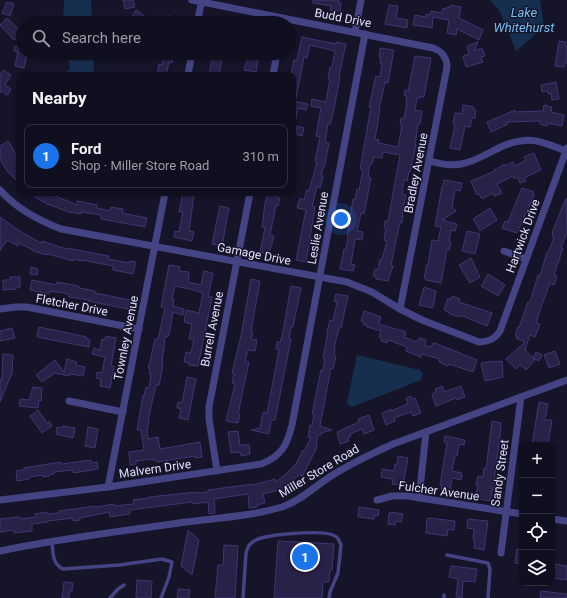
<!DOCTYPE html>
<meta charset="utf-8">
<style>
:root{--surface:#100f1f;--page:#191828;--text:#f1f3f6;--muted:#9c9ca4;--line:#302f3d;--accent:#1a73e8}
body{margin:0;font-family:Roboto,sans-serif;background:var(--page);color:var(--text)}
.controls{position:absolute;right:12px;bottom:12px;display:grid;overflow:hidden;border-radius:8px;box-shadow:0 1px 3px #0004}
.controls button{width:36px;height:36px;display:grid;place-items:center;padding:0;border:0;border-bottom:1px solid var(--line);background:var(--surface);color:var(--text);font:20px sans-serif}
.you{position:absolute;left:341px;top:219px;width:14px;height:14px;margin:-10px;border:3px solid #fff;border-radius:50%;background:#1a73e8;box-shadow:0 0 0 6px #1a73e833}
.badge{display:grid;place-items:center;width:26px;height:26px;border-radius:50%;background:var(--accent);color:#fff;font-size:13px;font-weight:700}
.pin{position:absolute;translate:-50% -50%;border:2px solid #fff;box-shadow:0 1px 4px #0006}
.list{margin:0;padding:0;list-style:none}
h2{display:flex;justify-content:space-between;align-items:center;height:52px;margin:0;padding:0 16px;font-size:17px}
h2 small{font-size:13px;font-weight:400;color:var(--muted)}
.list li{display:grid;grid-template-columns:26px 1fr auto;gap:12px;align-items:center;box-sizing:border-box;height:64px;margin:0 8px 8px;padding:0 8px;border:1px solid var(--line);border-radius:8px}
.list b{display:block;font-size:15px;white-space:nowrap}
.list p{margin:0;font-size:13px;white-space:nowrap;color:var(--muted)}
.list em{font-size:13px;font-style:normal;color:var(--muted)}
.icon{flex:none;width:22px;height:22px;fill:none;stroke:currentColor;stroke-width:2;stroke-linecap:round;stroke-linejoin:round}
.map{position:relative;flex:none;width:567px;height:598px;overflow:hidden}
.search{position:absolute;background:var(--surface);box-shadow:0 1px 3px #0004;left:16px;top:16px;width:280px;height:44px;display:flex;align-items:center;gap:10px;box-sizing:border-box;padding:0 14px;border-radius:22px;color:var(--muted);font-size:15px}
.panel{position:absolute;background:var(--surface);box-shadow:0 1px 3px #0004;left:16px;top:72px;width:280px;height:124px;border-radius:8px}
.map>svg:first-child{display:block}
.water{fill:#172f4e}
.building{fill:#282148;stroke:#3f3671}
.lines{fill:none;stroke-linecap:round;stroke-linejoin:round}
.service{stroke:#444383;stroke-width:3.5}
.minor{stroke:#444383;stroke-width:7}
.labels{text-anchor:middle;stroke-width:3;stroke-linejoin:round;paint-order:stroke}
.street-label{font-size:12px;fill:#e1dffc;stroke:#161429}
.water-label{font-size:13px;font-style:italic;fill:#77bdf1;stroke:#161429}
</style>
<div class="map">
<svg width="567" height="598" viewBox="0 0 567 598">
<rect width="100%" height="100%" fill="#161429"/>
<!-- water -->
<g class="water">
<path d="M 64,0 L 91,0 L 92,23 L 63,23 Z"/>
<path d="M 490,0 L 540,0 L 544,27 L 516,51 L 499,10 Z"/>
<path d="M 67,53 L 93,53 L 94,75 L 65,75 L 70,68 Z"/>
<path d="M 357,355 L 420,370 L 423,374 L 421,380 L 352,407 L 347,404 L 347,402 Z"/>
</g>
<!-- building -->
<g class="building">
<path d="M 123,0 L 133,0 L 135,7 L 125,9 Z"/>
<path d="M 313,0 L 339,0 L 338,3 L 341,3 L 340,11 L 330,10 L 331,6 L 313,3 Z"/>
<path d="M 7,2 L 14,4 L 10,16 L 2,13 Z"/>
<path d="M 389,5 L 398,6 L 396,18 L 408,20 L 407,28 L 385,24 Z"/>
<path d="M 451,5 L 461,7 L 459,18 L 483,30 L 479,40 L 457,29 L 456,35 L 447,33 L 449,20 L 433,17 L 432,28 L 413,25 L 415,15 L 426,17 L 426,14 L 430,15 L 431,11 L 442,13 L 443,8 L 446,9 L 447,7 L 451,7 Z"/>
<path d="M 136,10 L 155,23 L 139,23 L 131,18 Z"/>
<path d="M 168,16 L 180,17 L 180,23 L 167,23 Z"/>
<path d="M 7,18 L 18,29 L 23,25 L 23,33 L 14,40 L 0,25 Z"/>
<path d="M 302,37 L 336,44 L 336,42 L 346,44 L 339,76 L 340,77 L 333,114 L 330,124 L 328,124 L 325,142 L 329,143 L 325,164 L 321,174 L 323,176 L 320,188 L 317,187 L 312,206 L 315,207 L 306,262 L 296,260 L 306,210 L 297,208 L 300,198 L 304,200 L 307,190 L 309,191 L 317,162 L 315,162 L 320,137 L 316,136 L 321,108 L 311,106 L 312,99 L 326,102 L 330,79 L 328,79 L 330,67 L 332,67 L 335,51 L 310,45 L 307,58 L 304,57 L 296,99 L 293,99 L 293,75 L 291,75 L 294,60 L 297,60 Z"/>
<path d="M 20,38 L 23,39 L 23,53 L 27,53 L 24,68 L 15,66 L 18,52 L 14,51 L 15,46 L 19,46 Z"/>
<path d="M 559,41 L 566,42 L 565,46 L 567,47 L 567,63 L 565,63 L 564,67 L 555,66 Z"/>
<path d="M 478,42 L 474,51 L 482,48 L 485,56 L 481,57 L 483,62 L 466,67 L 463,56 L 469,54 L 467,46 Z"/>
<path d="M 380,48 L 394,50 L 388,83 L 385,82 L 379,109 L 380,109 L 375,139 L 379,140 L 378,143 L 398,147 L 402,125 L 400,125 L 401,118 L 404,119 L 407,103 L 406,103 L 407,96 L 404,95 L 405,90 L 408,91 L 410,82 L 415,56 L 431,58 L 424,97 L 421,96 L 421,98 L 417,98 L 415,110 L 422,111 L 420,124 L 418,124 L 415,145 L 416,145 L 410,172 L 409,172 L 407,181 L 404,180 L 402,194 L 406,195 L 402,214 L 403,215 L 402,223 L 400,222 L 391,265 L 393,266 L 388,281 L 376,279 L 376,276 L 373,276 L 375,269 L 378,270 L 380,259 L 382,259 L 387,241 L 384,240 L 386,228 L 384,227 L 385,221 L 388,221 L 400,155 L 383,152 L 382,158 L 374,157 L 372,164 L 370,164 L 368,177 L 371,178 L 364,214 L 361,213 L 357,231 L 363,232 L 362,240 L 355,239 L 351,264 L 355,265 L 353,271 L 340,269 L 344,249 L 346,249 L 348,237 L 347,236 L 353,199 L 355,200 L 357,189 L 359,190 L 363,170 L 360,169 L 371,107 L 369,107 L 374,84 L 376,76 L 380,77 L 382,64 L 380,63 L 381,57 L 379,57 Z"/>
<path d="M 164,53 L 174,53 L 172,63 L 169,62 L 166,75 L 157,75 L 159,64 L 162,65 Z"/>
<path d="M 213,53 L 223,53 L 219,75 L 209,75 Z"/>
<path d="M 249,53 L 259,55 L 256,72 L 244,70 Z"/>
<path d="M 3,70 L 11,75 L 5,85 L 11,89 L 8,95 L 1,91 L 0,93 L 0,75 Z"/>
<path d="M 556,82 L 559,99 L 552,100 L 551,93 L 548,94 L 548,91 L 542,92 L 541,85 Z"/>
<path d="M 293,101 L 308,104 L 306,110 L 298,108 L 296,119 L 293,119 Z"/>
<path d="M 463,105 L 474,107 L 473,110 L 476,110 L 475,118 L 472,118 L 470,127 L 465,126 L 460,150 L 450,148 L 455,125 L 453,124 L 455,113 L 462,114 Z"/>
<path d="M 544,105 L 552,107 L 551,112 L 564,115 L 562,126 L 547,123 L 547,126 L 540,124 L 540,121 L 507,122 L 508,124 L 491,132 L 487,122 L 515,110 L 515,112 L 543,111 Z"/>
<path d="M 297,126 L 304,128 L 302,136 L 295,134 Z"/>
<path d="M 8,141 L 16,154 L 19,151 L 19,183 L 7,171 L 0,159 L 0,146 Z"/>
<path d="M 534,153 L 541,170 L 524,178 L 526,181 L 520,183 L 517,177 L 514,179 L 513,176 L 497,184 L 502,193 L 494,196 L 493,193 L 482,199 L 479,194 L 477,195 L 471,181 L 495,171 L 494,170 L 505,164 L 505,166 L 513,162 L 515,166 L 526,160 L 524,157 Z"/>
<path d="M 444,180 L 462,183 L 460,191 L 455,190 L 452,207 L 456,211 L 442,220 L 457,224 L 455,231 L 451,230 L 449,241 L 451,242 L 449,250 L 447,249 L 441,283 L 426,280 L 426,278 L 424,278 L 427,264 L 428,265 L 432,240 L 438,241 L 441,227 L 435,226 L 442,186 L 443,187 Z"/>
<path d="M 522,188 L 534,192 L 532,195 L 534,195 L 517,233 L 502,228 L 505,221 L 508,222 Z"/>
<path d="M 29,193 L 48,193 L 77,205 L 77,201 L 97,205 L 97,208 L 110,211 L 111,207 L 123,209 L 122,213 L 147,218 L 145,227 L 101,219 L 101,215 L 82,212 L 81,214 L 69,212 L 47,204 Z"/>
<path d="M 183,193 L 194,195 L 189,231 L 194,232 L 192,241 L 174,237 L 175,231 L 179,232 L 183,212 L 179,212 Z"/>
<path d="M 268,193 L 278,193 L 277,198 L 280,198 L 278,206 L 276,205 L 270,235 L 274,236 L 269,254 L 260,252 L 265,228 L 262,227 L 265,203 Z"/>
<path d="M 566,198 L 567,232 L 561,248 L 563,248 L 554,275 L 557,276 L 554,285 L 550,283 L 541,307 L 536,323 L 540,324 L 535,337 L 530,335 L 525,350 L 535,360 L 526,370 L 520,365 L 516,369 L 506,359 L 525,342 L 516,338 L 517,335 L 515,335 L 518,327 L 519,328 L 528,302 L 530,302 L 538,275 L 540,276 L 547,252 L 548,253 L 554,238 L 552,237 L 553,233 L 552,233 Z"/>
<path d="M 220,206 L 229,208 L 222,246 L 212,244 Z"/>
<path d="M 490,208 L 497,220 L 480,231 L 473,219 Z"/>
<path d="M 0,217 L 18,230 L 41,243 L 42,241 L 66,249 L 66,248 L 109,256 L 108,259 L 129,263 L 130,261 L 136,262 L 133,274 L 113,270 L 113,266 L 82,260 L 81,261 L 73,259 L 73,261 L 48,254 L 47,255 L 33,251 L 33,250 L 19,243 L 18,246 L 7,240 L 0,251 Z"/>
<path d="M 467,231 L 480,234 L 475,254 L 462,251 Z"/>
<path d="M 471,258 L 480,277 L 470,283 L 459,265 Z"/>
<path d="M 169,265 L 180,267 L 179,271 L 189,272 L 188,282 L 201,285 L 204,271 L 213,273 L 208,297 L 212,297 L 198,366 L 189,365 L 189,363 L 184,362 L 186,352 L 191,353 L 194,340 L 189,339 L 192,324 L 184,322 L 186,310 L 199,313 L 203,293 L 190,289 L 175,286 L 172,299 L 174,299 L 173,306 L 184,309 L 183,315 L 173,312 L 169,335 L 167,337 L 165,337 L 162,364 L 163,365 L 159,385 L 156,385 L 148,420 L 149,420 L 147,431 L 148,439 L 158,437 L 160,449 L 200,442 L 202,457 L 195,458 L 195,456 L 157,462 L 156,460 L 153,460 L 153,459 L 136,461 L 136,464 L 130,465 L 129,452 L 144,450 L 141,430 L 137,430 L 143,395 L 144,396 L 146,387 L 149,388 L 151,374 L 149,374 L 150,368 L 148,368 L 150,362 L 155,339 L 158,339 L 165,308 L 161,307 Z"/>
<path d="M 31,267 L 38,269 L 37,275 L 30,274 Z"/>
<path d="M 488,274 L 505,285 L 498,296 L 481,286 Z"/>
<path d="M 10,277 L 20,277 L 20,287 L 16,288 L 16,289 L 3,290 L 3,280 L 10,280 Z"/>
<path d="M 251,279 L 260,281 L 251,331 L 253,332 L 251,339 L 257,340 L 255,351 L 248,350 L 245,361 L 249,362 L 238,414 L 240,414 L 238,423 L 226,421 L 235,384 L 232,383 L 234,373 L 232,373 L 241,336 Z"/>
<path d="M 32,280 L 56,285 L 57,282 L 78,286 L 80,288 L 95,291 L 95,293 L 130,300 L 128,309 L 88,301 L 89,300 L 69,297 L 70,295 L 64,293 L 50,291 L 49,294 L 30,290 Z"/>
<path d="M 291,286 L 301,288 L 293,327 L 291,327 L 289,338 L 291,339 L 275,420 L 271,420 L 269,434 L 251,430 L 260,428 L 263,412 L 267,413 L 279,350 L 276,349 L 277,342 L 280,342 L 282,337 Z"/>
<path d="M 424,287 L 436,291 L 433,308 L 419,305 Z"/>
<path d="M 336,294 L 348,296 L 341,328 L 339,328 L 335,344 L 334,356 L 336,356 L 333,369 L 331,368 L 320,426 L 332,430 L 321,433 L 321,435 L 318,435 L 316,447 L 317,447 L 302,477 L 300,474 L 280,491 L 279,490 L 263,494 L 265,503 L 257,505 L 257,507 L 249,508 L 248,494 L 214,499 L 215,513 L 209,514 L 208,502 L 193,504 L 192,502 L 130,510 L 130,514 L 110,517 L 109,512 L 80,518 L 80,520 L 73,521 L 73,518 L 48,521 L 48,522 L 32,524 L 32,531 L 14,533 L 14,530 L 0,532 L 0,519 L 20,517 L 21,519 L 35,517 L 35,514 L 47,512 L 47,514 L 59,513 L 59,511 L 96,506 L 97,507 L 114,504 L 114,506 L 134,504 L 133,500 L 149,498 L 149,497 L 196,492 L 196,493 L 208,492 L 208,490 L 253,484 L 253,485 L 275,479 L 276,482 L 294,467 L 293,466 L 296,464 L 303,450 L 304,451 L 311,438 L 308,437 L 310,425 L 312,426 L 314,414 L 312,414 L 321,370 L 323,370 L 325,358 L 323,358 L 328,332 L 327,332 L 330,320 L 333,321 L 337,302 L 334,301 Z"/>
<path d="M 452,296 L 460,299 L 459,302 L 492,313 L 487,326 L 463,316 L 460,316 L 459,317 L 450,314 L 450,313 L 444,310 L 448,298 L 451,300 Z"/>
<path d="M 364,311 L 381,317 L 379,324 L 406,332 L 404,337 L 417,342 L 419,338 L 426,340 L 425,346 L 431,347 L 433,343 L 435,343 L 477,360 L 473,372 L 449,364 L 448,366 L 439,362 L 440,359 L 422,354 L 421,357 L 406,351 L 407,347 L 388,340 L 387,343 L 381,341 L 382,338 L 379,337 L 381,331 L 367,327 L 367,326 L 363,324 L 364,322 L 361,321 Z"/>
<path d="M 39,327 L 87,337 L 86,339 L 90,340 L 89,347 L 37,337 Z"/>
<path d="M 12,328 L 15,338 L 0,341 L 0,331 Z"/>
<path d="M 106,336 L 116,338 L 111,366 L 114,366 L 110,388 L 100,386 L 101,379 L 96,378 L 97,372 L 102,373 L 105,357 L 92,354 L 94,348 L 100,350 L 102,339 L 105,340 Z"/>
<path d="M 555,351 L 560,364 L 549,368 L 544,355 Z"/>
<path d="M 536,352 L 542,355 L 539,361 L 533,358 Z"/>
<path d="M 3,354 L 13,355 L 12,373 L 0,402 L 0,379 L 2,380 Z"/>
<path d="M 67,359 L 77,362 L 76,365 L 85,367 L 83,376 L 70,374 L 69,376 L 55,373 L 42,382 L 36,375 L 55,360 L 64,372 Z"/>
<path d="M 495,361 L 495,362 L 502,361 L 503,377 L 485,381 L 481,363 Z"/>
<path d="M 187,377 L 196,379 L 188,420 L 179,418 L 181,409 L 177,408 L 178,402 L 182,403 Z"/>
<path d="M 442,386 L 444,392 L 461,386 L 465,397 L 457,400 L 456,398 L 436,406 L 432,394 L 436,392 L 435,389 Z"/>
<path d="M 33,387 L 42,388 L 41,401 L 39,400 L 38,408 L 19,406 L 20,399 L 29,400 Z"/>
<path d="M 411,396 L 412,399 L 415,398 L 421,413 L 413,416 L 411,412 L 408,413 L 394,418 L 395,421 L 386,425 L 382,413 L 391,409 L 391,411 L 405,405 L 408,403 L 406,398 Z"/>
<path d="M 539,402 L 548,404 L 545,420 L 552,420 L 548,445 L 532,445 Z"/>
<path d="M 38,410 L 47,423 L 49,421 L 52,426 L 42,433 L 30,416 Z"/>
<path d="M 369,415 L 374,430 L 364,434 L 362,429 L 350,434 L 351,436 L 348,437 L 349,441 L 340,444 L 337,432 L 359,422 L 358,419 Z"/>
<path d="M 492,421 L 501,423 L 500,427 L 501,427 L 494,482 L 496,482 L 495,488 L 493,488 L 490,501 L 475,498 L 478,486 L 476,485 L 478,476 L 483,477 L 484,468 L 486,469 Z"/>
<path d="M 62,426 L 75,428 L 73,438 L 56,434 L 57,427 L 62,428 Z"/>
<path d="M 88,427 L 98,429 L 95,448 L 85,446 Z"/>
<path d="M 238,431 L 240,445 L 249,445 L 250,454 L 241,456 L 240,452 L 231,453 L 228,432 Z"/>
<path d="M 445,436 L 465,440 L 464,445 L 459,444 L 457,456 L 455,456 L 452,471 L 462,473 L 461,480 L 452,478 L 450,491 L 441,489 L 442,485 L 440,485 L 447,443 L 444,442 Z"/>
<path d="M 398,456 L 408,458 L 403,485 L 392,484 L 393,479 L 381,477 L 382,469 L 394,471 L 395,464 L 397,464 Z"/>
<path d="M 91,460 L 91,463 L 97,462 L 98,469 L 73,473 L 73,470 L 54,472 L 54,474 L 49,475 L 49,476 L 43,477 L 43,475 L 29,477 L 29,479 L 17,481 L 16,471 L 24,470 L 24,468 L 61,462 L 62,464 Z"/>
<path d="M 359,507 L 379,510 L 378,516 L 375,515 L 374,519 L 358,517 Z"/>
<path d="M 391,512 L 403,514 L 401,522 L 396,521 L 395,525 L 388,524 L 389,513 L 391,513 Z"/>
<path d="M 429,518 L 455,521 L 454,530 L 448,529 L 447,536 L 426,533 L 427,519 Z"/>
<path d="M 468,519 L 488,521 L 484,550 L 474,548 L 475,540 L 473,540 L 474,529 L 467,528 Z"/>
<path d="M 188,530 L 199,540 L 192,575 L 181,566 Z"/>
<path d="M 278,541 L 334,544 L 332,570 L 330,570 L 329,582 L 323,582 L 322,598 L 274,598 Z"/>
<path d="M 224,545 L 238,546 L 235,598 L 215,598 L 218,565 L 223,565 Z"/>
<path d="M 517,549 L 522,550 L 522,564 L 515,563 Z"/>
<path d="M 555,564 L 567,566 L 567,580 L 554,578 Z"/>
<path d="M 451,566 L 477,569 L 475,582 L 463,581 L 462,598 L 456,597 L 458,579 L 449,577 Z"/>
<path d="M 137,580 L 152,581 L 151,598 L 136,598 Z"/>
<path d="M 64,582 L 73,583 L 72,591 L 70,591 L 69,598 L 62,598 Z"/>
<path d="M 178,589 L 190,590 L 189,598 L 177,598 Z"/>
<path d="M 541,591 L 567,594 L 567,598 L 540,598 Z"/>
</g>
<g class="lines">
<!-- service -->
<g class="service">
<path d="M 52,542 C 53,552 52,564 63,569 L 119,565 L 162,559 L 172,562 L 169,577 L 161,598"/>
<path d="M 447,555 L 488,563 L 490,569 L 488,598"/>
<path d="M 110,598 L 118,589 L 124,585"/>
<path d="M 243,598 L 246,553 C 247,548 249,544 254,541 C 264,534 322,530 333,535 C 338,537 339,540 341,545 L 338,573 L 330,592 L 329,598"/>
<path d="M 444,598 L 444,595"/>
</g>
<!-- minor -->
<g class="minor">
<path d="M 192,0 L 433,48 C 442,51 447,58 447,67 L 400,309"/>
<path d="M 197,23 L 202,0"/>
<path d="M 355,32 L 361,0"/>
<path d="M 188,75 L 192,53"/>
<path d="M 273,75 L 277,53"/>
<path d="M 430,161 C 440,164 451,166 461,164 C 482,161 499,143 521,141 C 537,138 552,146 566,151"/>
<path d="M 0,190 C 17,209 38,220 61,229 L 347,282 L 372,292 L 400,309 L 422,320 L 479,342 C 489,342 495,339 500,331 L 567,148"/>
<path d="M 504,251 L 526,259"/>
<path d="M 0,309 L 16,307 L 27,307 L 139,329"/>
<path d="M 69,401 L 123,412"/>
<path d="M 217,471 L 209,419 L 209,407 L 250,193"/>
<path d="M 108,487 L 165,193"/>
<path d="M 419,498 L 426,432"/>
<path d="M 0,500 L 108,487 L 261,464 C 282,456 287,445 292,425 L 365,34"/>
<path d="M 377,500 L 392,496 L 408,496 L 522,514"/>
<path d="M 552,519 L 567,521"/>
<path d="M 0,551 C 62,538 124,531 186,522 C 218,518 252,516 282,507 C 300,501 313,488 328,478 C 349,464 371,454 393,444 L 567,380"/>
<path d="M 501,553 L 521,397"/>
</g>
</g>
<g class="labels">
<!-- street labels -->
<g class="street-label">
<text transform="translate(343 18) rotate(11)" y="4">Budd Drive</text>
<text transform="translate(416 173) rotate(-79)" y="4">Bradley Avenue</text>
<text transform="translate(318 228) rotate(-80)" y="4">Leslie Avenue</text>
<text transform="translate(523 236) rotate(-70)" y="4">Hartwick Drive</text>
<text transform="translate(254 254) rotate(11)" y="4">Gamage Drive</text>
<text transform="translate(72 305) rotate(11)" y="4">Fletcher Drive</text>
<text transform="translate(212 329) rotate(-79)" y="4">Burrell Avenue</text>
<text transform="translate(126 338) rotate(-79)" y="4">Townley Avenue</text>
<text transform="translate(155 469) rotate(-8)" y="4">Malvern Drive</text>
<text transform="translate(319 471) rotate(-31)" y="4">Miller Store Road</text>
<text transform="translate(500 473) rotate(-82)" y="4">Sandy Street</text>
<text transform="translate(439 491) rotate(8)" y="4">Fulcher Avenue</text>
</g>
<!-- water labels -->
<g class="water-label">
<text x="524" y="17">Lake<tspan x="524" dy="15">Whitehurst</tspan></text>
</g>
</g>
</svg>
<div class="controls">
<button>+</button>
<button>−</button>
<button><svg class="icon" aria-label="locate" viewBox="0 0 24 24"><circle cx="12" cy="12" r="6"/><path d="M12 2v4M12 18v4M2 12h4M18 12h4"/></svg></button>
<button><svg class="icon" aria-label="layers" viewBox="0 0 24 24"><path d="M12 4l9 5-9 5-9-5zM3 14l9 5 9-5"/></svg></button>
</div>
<div class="you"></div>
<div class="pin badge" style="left:305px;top:557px">1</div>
<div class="search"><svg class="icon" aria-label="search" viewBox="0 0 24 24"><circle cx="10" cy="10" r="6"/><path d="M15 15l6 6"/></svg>Search here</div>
<section class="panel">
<h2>Nearby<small></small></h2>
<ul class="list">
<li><span class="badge">1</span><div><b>Ford</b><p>Shop · Miller Store Road</p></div><em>310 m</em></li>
</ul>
</section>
</div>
